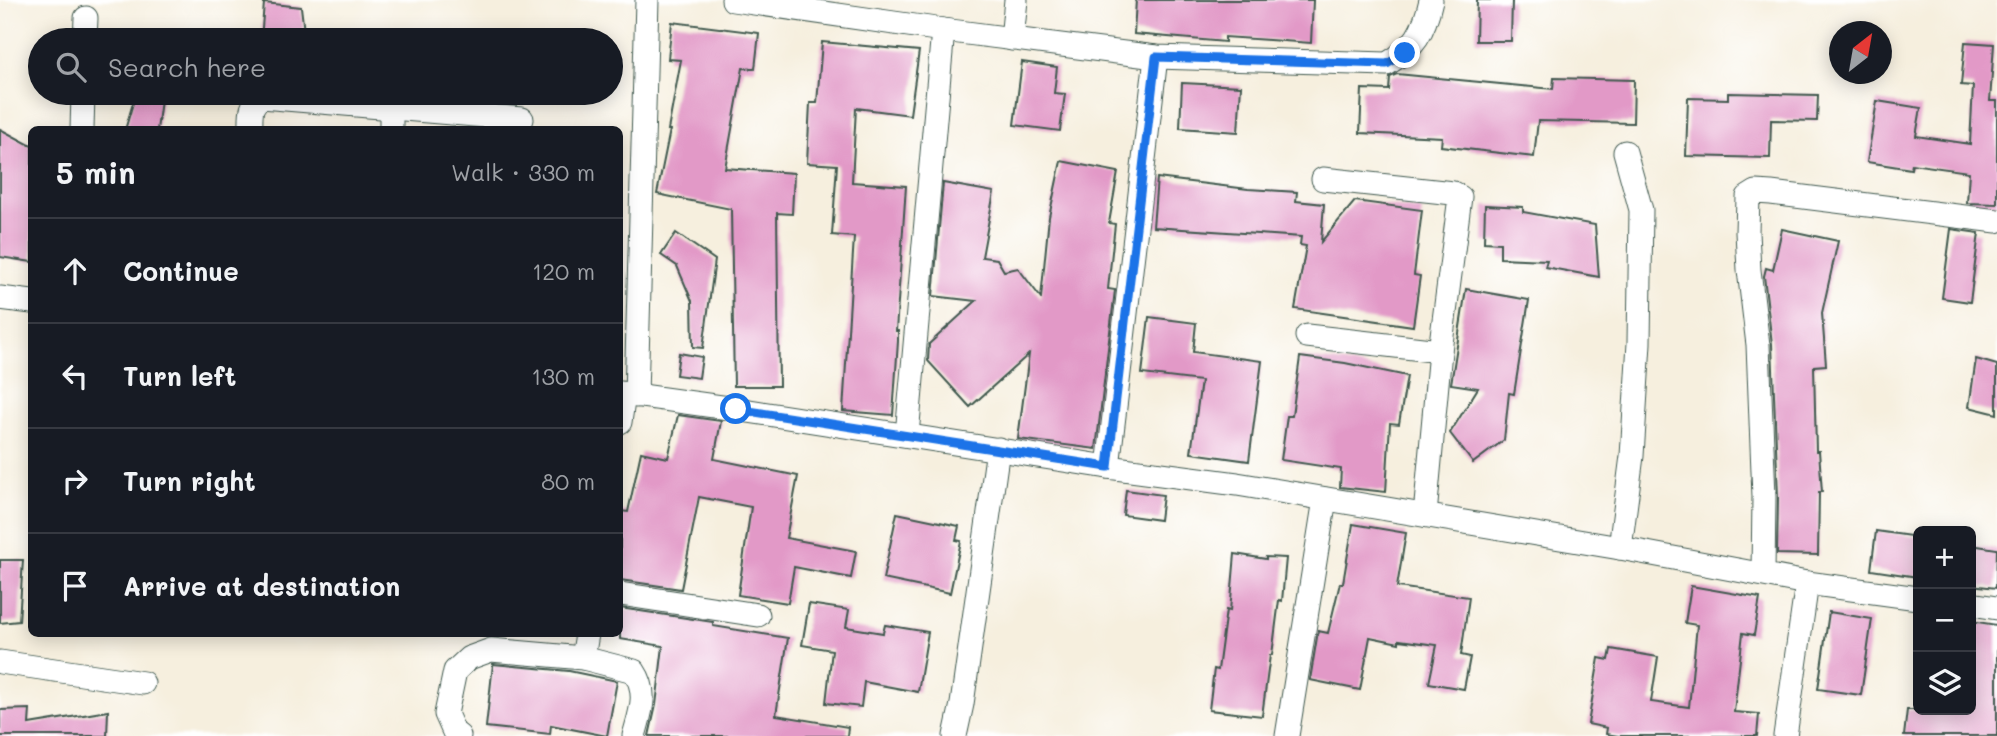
<!DOCTYPE html>
<meta charset="utf-8">
<style>
:root{--surface:#171b24;--page:#20242c;--text:#f1f3f6;--muted:#9ea1a6;--line:#363941}
body{margin:0;font-family:Mali,sans-serif;background:var(--page);color:var(--text)}
.controls{position:absolute;right:21px;bottom:21px;display:grid;overflow:hidden;border-radius:10px;box-shadow:0 4px 18px #0003}
.controls button{width:63px;height:63px;display:grid;place-items:center;padding:0;border:0;border-bottom:2px solid var(--line);background:var(--surface);color:var(--text);font:35px sans-serif}
.compass{position:absolute;left:1829px;top:21px;width:63px;height:63px;border-radius:50%;background:var(--surface);box-shadow:0 4px 18px #0003;rotate:31deg}
.stop{position:absolute;width:21px;height:21px;margin:-16px;border:5px solid #1a73e8;border-radius:50%;background:#fff}
.stop.end{background:#1a73e8;border-color:#fff;box-shadow:0 2px 7px #0008}
.list{margin:0;padding:0;list-style:none}
h2{display:flex;justify-content:space-between;align-items:center;height:91px;margin:0;padding:0 28px;font-size:30px}
h2 small{font-size:23px;font-weight:400;color:var(--muted)}
.list li{display:grid;grid-template-columns:46px 1fr auto;gap:21px;align-items:center;box-sizing:border-box;height:105px;padding:0 28px;border-top:2px solid var(--line)}
.list b{display:block;font-size:26px;white-space:nowrap}
.list em{font-size:23px;font-style:normal;color:var(--muted)}
.icon{flex:none;width:38px;height:38px;fill:none;stroke:currentColor;stroke-width:2;stroke-linecap:round;stroke-linejoin:round}
.map{position:relative;flex:none;width:1997px;height:736px;overflow:hidden}
.search{position:absolute;background:var(--surface);box-shadow:0 4px 18px #0003;left:28px;top:28px;width:595px;height:77px;display:flex;align-items:center;gap:18px;box-sizing:border-box;padding:0 24px;border-radius:38px;color:var(--muted);font-size:26px}
.panel{position:absolute;background:var(--surface);box-shadow:0 4px 18px #0003;left:28px;top:126px;width:595px;height:511px;border-radius:10px}
.map>svg:first-child{display:block}
.building{fill:#e299c7}
.lines{fill:none;stroke-linecap:round;stroke-linejoin:round}
.minor-casing{stroke:#3f584e;stroke-width:25}
.minor{stroke:#fff;stroke-width:23}
.route{stroke:#1a73e8;stroke-width:9}
</style>
<div class="map">
<svg width="1997" height="736" viewBox="0 0 1997 736">
<rect width="100%" height="100%" fill="#fff"/>
<filter id="ink" filterUnits="userSpaceOnUse"><feTurbulence type="fractalNoise" baseFrequency=".0143" numOctaves="2"/><feDisplacementMap in="SourceGraphic" scale="14" xChannelSelector="R" yChannelSelector="G"/><feConvolveMatrix kernelMatrix="1 2 1 2 8 2 1 2 1" color-interpolation-filters="sRGB"/></filter>
<filter id="wash" filterUnits="userSpaceOnUse"><feTurbulence type="fractalNoise" baseFrequency=".00686" numOctaves="4" result="noise"/><feDisplacementMap in="SourceGraphic" scale="28" xChannelSelector="R" yChannelSelector="G"/><feGaussianBlur stdDeviation="1.57" result="paint"/><feColorMatrix in="noise" values="0 0 0 0 0 0 0 0 0 0 0 0 0 0 0 0 0 1.4 0 .05"/><feComposite in="paint" operator="in"/></filter>
<g filter="url(#wash)">
<rect width="100%" height="100%" fill="#f6efde"/>
<g id="blocks">
<!-- building -->
<g class="building">
<path d="M 1136,0 L 1313,0 L 1311,43 L 1225,37 L 1225,42 L 1134,34 Z"/>
<path d="M 1477,0 L 1512,0 L 1511,41 L 1476,41 Z"/>
<path d="M 264,3 L 301,7 L 305,40 L 261,40 Z"/>
<path d="M 672,22 L 759,33 L 755,69 L 743,68 L 725,168 L 794,173 L 792,214 L 777,213 L 779,386 L 734,386 L 731,209 L 657,194 L 670,130 L 668,130 L 681,60 L 668,59 Z"/>
<path d="M 822,42 L 919,51 L 910,115 L 856,108 L 852,182 L 906,186 L 896,331 L 898,331 L 898,341 L 893,415 L 843,411 L 854,237 L 832,235 L 837,165 L 807,163 L 810,103 L 817,103 Z"/>
<path d="M 1965,42 L 1994,44 L 1990,101 L 1997,101 L 1997,204 L 1967,203 L 1969,172 L 1912,164 L 1911,169 L 1867,162 L 1877,101 L 1921,108 L 1916,136 L 1970,144 L 1973,86 L 1961,85 Z"/>
<path d="M 1022,62 L 1057,67 L 1054,93 L 1065,94 L 1060,131 L 1014,125 Z"/>
<path d="M 1397,74 L 1553,89 L 1554,78 L 1634,80 L 1633,123 L 1538,121 L 1534,157 L 1441,146 L 1442,137 L 1360,133 L 1362,89 L 1389,90 L 1390,77 Z"/>
<path d="M 1182,83 L 1241,86 L 1238,132 L 1180,128 Z"/>
<path d="M 136,93 L 162,93 L 157,130 L 125,130 Z"/>
<path d="M 1728,93 L 1818,95 L 1817,121 L 1771,120 L 1770,158 L 1686,156 L 1688,98 L 1728,99 Z"/>
<path d="M 0,129 L 32,146 L 32,262 L 0,257 Z"/>
<path d="M 1061,161 L 1118,172 L 1109,223 L 1115,224 L 1108,289 L 1115,290 L 1096,449 L 1018,439 L 1029,354 L 970,407 L 928,361 L 929,344 L 976,301 L 933,296 L 943,183 L 994,192 L 982,257 L 997,259 L 1004,271 L 1018,268 L 1041,298 L 1049,217 Z"/>
<path d="M 1157,178 L 1248,189 L 1297,192 L 1296,201 L 1324,204 L 1321,242 L 1355,201 L 1422,210 L 1414,275 L 1420,276 L 1413,326 L 1295,309 L 1306,246 L 1300,245 L 1301,237 L 1153,227 Z"/>
<path d="M 1485,205 L 1523,207 L 1523,212 L 1595,225 L 1599,277 L 1545,267 L 1547,260 L 1500,258 L 1500,243 L 1484,242 Z"/>
<path d="M 1782,229 L 1838,241 L 1822,313 L 1826,365 L 1814,366 L 1816,451 L 1819,451 L 1822,492 L 1819,492 L 1818,555 L 1777,554 L 1778,497 L 1772,344 L 1764,276 L 1766,268 L 1773,270 Z"/>
<path d="M 1951,229 L 1979,233 L 1970,302 L 1942,298 Z"/>
<path d="M 676,233 L 715,260 L 703,348 L 693,347 L 692,301 L 677,266 L 661,255 Z"/>
<path d="M 1466,289 L 1529,300 L 1514,394 L 1509,393 L 1504,440 L 1473,463 L 1450,433 L 1478,388 L 1451,384 Z"/>
<path d="M 1149,317 L 1196,323 L 1193,352 L 1262,361 L 1249,461 L 1191,453 L 1201,381 L 1142,374 Z"/>
<path d="M 679,353 L 702,357 L 699,378 L 676,375 Z"/>
<path d="M 1300,357 L 1345,363 L 1407,376 L 1399,424 L 1390,423 L 1386,492 L 1340,487 L 1341,469 L 1281,460 L 1287,416 L 1292,416 Z"/>
<path d="M 1976,359 L 1997,365 L 1997,414 L 1969,407 Z"/>
<path d="M 678,415 L 721,421 L 714,459 L 798,476 L 786,538 L 856,551 L 851,578 L 794,567 L 788,603 L 738,595 L 751,507 L 699,497 L 681,589 L 620,580 L 620,511 L 628,512 L 641,452 L 668,458 Z"/>
<path d="M 1126,490 L 1163,495 L 1160,520 L 1123,515 Z"/>
<path d="M 897,513 L 959,526 L 956,540 L 961,541 L 950,593 L 883,579 Z"/>
<path d="M 1353,524 L 1406,533 L 1397,587 L 1469,597 L 1461,655 L 1470,657 L 1464,689 L 1429,683 L 1437,645 L 1399,640 L 1399,643 L 1370,637 L 1360,690 L 1310,680 L 1318,631 L 1328,633 L 1340,583 L 1343,583 Z"/>
<path d="M 1876,531 L 1918,537 L 1918,577 L 1871,570 Z"/>
<path d="M 1971,545 L 1997,549 L 1996,588 L 1971,585 Z"/>
<path d="M 1235,554 L 1266,559 L 1266,557 L 1286,558 L 1282,601 L 1279,600 L 1272,655 L 1270,655 L 1262,716 L 1209,710 L 1214,669 L 1218,670 L 1226,610 L 1230,611 Z"/>
<path d="M 0,560 L 23,560 L 19,621 L 0,623 Z"/>
<path d="M 1691,586 L 1760,598 L 1754,635 L 1743,633 L 1734,712 L 1759,714 L 1757,736 L 1618,736 L 1606,734 L 1607,728 L 1588,724 L 1599,658 L 1609,660 L 1611,649 L 1658,657 L 1651,702 L 1689,707 L 1697,625 L 1685,623 Z"/>
<path d="M 809,604 L 849,610 L 846,627 L 883,633 L 885,625 L 928,632 L 918,692 L 864,682 L 861,707 L 826,703 L 832,650 L 802,645 Z"/>
<path d="M 620,608 L 713,622 L 713,626 L 788,638 L 776,715 L 848,727 L 847,736 L 649,736 L 656,705 L 663,646 L 620,639 Z"/>
<path d="M 1829,612 L 1872,619 L 1861,695 L 1818,689 Z"/>
<path d="M 1971,621 L 1997,625 L 1997,736 L 1904,736 L 1907,710 L 1971,710 Z"/>
<path d="M 493,664 L 569,671 L 617,681 L 607,736 L 551,725 L 550,734 L 486,727 Z"/>
<path d="M 30,709 L 29,724 L 108,711 L 107,736 L 0,736 L 0,710 Z"/>
</g>
</g>
</g>
<g filter="url(#ink)">
<use href="#blocks" fill-opacity="0" stroke="#3f584e" stroke-width="2"/>
<g class="lines">
<!-- minor casing -->
<g class="minor-casing">
<g id="minor">
<path d="M 733,0 L 943,30 L 1156,57 L 1387,64 C 1415,47 1424,32 1431,0"/>
<path d="M 1012,39 L 1016,0"/>
<path d="M 85,40 L 86,18"/>
<path d="M 82,130 L 83,93"/>
<path d="M 251,130 C 251,116 249,104 262,97 L 522,119"/>
<path d="M 391,130 L 391,106"/>
<path d="M 1323,179 L 1453,193 L 1460,197 L 1440,351 L 1425,515"/>
<path d="M 0,298 L 32,302"/>
<path d="M 1307,336 L 1440,351"/>
<path d="M 620,393 L 736,409 L 1108,467 L 1237,484 L 1620,548 L 1807,583 L 1918,598"/>
<path d="M 636,396 L 647,0"/>
<path d="M 620,422 L 624,394"/>
<path d="M 907,435 L 943,30"/>
<path d="M 1108,467 L 1156,57"/>
<path d="M 1620,548 L 1632,456 L 1639,343 L 1641,210 L 1625,152"/>
<path d="M 1763,573 L 1764,497 L 1758,345 L 1749,270 L 1747,232 L 1748,197 L 1756,192 L 1771,193 L 1997,221"/>
<path d="M 620,594 L 758,615"/>
<path d="M 1971,604 L 1997,608"/>
<path d="M 583,658 L 587,634"/>
<path d="M 0,662 L 143,683"/>
<path d="M 459,736 L 454,732 L 446,714 L 455,671 L 469,658 L 491,650 L 583,658 L 634,671 C 649,693 640,713 634,736"/>
<path d="M 955,736 L 962,704 L 998,449"/>
<path d="M 1287,736 L 1325,499"/>
<path d="M 1785,736 L 1807,583"/>
</g>
</g>
<!-- minor -->
<use href="#minor" class="minor"/>
</g>
</g>
<g class="lines" filter="url(#ink)">
<!-- route -->
<path class="route" d="M 736,409 L 1108,467 L 1156,57 L 1387,64 L 1405,53"/>
</g>
</svg>
<div class="controls">
<button>+</button>
<button>−</button>
<button><svg class="icon" aria-label="layers" viewBox="0 0 24 24"><path d="M12 4l9 5-9 5-9-5zM3 14l9 5 9-5"/></svg></button>
</div>
<svg class="compass" viewBox="-18 -18 36 36"><path d="M0-13l5 13h-10z" fill="#e53935"/><path d="M0 13l5-13h-10z" fill="#9ea1a6"/></svg>
<div class="stop" style="left:736px;top:409px"></div>
<div class="stop end" style="left:1405px;top:53px"></div>
<div class="search"><svg class="icon" aria-label="search" viewBox="0 0 24 24"><circle cx="10" cy="10" r="6"/><path d="M15 15l6 6"/></svg>Search here</div>
<section class="panel">
<h2>5 min<small>Walk · 330 m</small></h2>
<ul class="list">
<li><svg class="icon" aria-label="ahead" viewBox="0 0 24 24"><path d="M12 20V5M6 11l6-6 6 6"/></svg><div><b>Continue</b></div><em>120 m</em></li>
<li><svg class="icon" aria-label="left" viewBox="0 0 24 24"><path d="M17 20v-9H6M10 6l-5 5 5 5"/></svg><div><b>Turn left</b></div><em>130 m</em></li>
<li><svg class="icon" aria-label="right" viewBox="0 0 24 24"><path d="M7 20v-9h11M14 6l5 5-5 5"/></svg><div><b>Turn right</b></div><em>80 m</em></li>
<li><svg class="icon" aria-label="arrive" viewBox="0 0 24 24"><path d="M6 21V4h12l-3 4 3 4H6"/></svg><div><b>Arrive at destination</b></div></li>
</ul>
</section>
</div>
